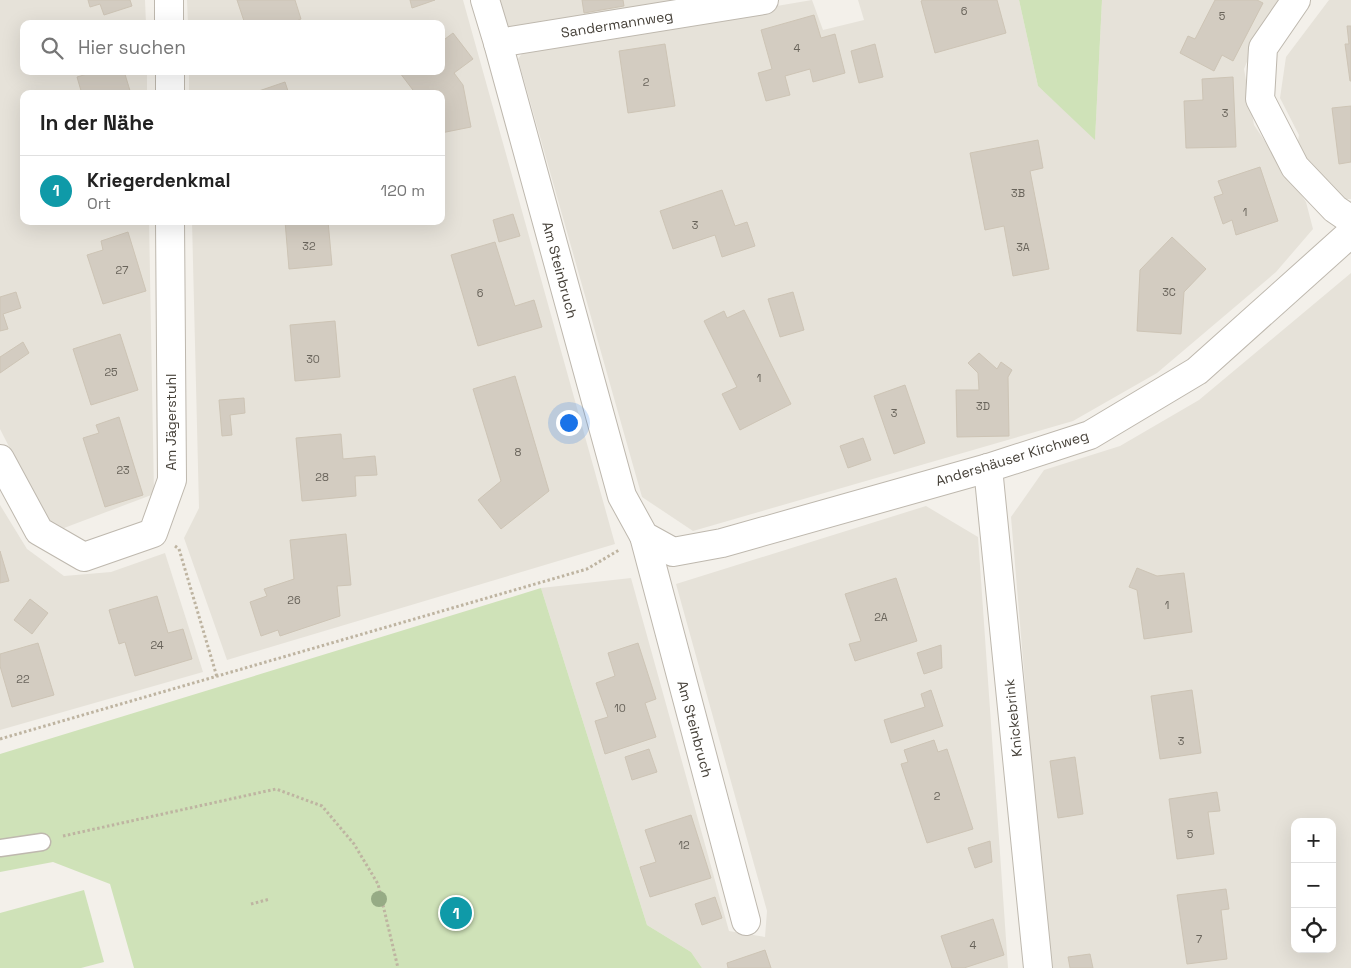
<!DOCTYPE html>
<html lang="de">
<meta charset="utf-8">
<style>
:root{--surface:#fff;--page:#f2f2f2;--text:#222;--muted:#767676;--line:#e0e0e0;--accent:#b45309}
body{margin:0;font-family:"Space Grotesk",sans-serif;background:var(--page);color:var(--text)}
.controls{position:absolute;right:15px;bottom:15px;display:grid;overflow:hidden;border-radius:10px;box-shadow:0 5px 20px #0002}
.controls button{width:45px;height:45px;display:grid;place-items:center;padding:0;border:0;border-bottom:1px solid var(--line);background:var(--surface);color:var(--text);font:25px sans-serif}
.you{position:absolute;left:568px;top:422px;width:18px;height:18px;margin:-12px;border:4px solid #fff;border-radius:50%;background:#1a73e8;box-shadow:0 0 0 8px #1a73e833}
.badge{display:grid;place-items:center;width:32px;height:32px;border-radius:50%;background:var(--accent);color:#fff;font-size:16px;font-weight:700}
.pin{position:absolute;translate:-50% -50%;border:2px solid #fff;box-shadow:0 1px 5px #0006}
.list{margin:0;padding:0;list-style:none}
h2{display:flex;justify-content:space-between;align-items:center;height:65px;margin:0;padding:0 20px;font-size:21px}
h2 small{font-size:16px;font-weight:400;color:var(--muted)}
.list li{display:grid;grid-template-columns:32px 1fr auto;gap:15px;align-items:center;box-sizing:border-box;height:70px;padding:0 20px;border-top:1px solid var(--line)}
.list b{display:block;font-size:19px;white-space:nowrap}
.list p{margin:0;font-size:16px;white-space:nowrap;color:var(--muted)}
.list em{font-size:16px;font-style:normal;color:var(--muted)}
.icon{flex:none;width:28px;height:28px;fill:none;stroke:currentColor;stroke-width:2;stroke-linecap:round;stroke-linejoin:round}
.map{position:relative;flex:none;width:1351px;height:968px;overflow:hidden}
.search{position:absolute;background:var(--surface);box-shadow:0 5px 20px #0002;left:20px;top:20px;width:425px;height:55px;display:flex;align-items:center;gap:12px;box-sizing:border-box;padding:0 18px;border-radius:10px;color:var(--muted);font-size:19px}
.panel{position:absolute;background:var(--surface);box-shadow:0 5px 20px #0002;left:20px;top:90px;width:425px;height:135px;border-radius:10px}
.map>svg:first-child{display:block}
.residential{fill:#e6e2d9;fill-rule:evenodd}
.green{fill:#cfe2b8}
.building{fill:#d3ccc1;stroke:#cdc4b5}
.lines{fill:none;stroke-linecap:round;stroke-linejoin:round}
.service-casing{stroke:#beb8ae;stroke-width:19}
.minor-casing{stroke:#beb8ae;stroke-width:30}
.path{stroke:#beb4a1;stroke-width:3;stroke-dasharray:2.5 2.5;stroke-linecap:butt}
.service{stroke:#fff;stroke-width:16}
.minor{stroke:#fff;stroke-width:28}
.tree{fill:#96ab85}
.labels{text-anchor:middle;stroke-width:4;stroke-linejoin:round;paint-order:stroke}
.number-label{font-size:11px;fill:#69645b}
.street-label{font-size:14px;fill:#464139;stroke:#fff}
</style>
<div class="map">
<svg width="1351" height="968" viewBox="0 0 1351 968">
<rect width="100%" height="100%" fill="#f3f0ea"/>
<!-- residential -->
<g class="residential">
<path d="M 0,0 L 145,0 L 146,24 L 24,24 L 24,71 L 147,71 L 147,94 L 24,94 L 24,221 L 149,221 L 154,494 L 64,528 L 45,517 L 0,429 Z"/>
<path d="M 187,0 L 463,0 L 615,544 L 227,660 L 184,538 L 199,508 L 192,221 L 441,221 L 441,94 L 189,94 L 189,71 L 441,71 L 441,24 L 188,24 Z"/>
<path d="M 499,0 L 694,0 L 520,31 L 507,25 Z"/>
<path d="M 812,0 L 823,30 L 864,20 L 858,0 L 1019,0 L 1038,86 L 1095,139 L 1102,0 L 1281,0 L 1262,25 L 1244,69 L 1254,125 L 1306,202 L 1313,229 L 1276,272 L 1157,373 L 1073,421 L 693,531 L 642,497 L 518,59 L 526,48 Z"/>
<path d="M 1329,0 L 1351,0 L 1351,199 L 1345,199 L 1297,148 L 1299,135 L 1280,98 L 1286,57 Z"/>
<path d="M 1351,273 L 1351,968 L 1049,968 L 1011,517 L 1044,470 L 1120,446 L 1199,400 ZM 1295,822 L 1332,822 L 1332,949 L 1295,949 Z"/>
<path d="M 0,505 L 27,549 L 64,576 L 111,572 L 165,553 L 203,672 L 0,730 Z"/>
<path d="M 926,506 L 978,537 L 1008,968 L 702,968 L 691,952 L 647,925 L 541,588 L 631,578 L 729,931 L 765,937 L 767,911 L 676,584 Z"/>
</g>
<!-- green -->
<g class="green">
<path d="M 1019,0 L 1102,0 L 1095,140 L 1038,86 Z"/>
<path d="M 541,588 L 647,925 L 691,952 L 702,968 L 134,968 L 110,884 L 53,862 L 0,872 L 0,754 Z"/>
<path d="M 84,890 L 104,962 L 81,968 L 0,968 L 0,913 Z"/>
</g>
<!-- building -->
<g class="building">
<path d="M 88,0 L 130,0 L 132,6 L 104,15 L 100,4 L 90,7 Z"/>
<path d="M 237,0 L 295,0 L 301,19 L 292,23 L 292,24 L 245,24 Z"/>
<path d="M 410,0 L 435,0 L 412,8 Z"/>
<path d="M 582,0 L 623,0 L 624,6 L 584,13 Z"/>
<path d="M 923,0 L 997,0 L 1006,33 L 935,53 L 921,1 Z"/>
<path d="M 1215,0 L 1257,0 L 1263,3 L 1233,61 L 1222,55 L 1214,71 L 1180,53 L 1188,36 L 1195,39 Z"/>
<path d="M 814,15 L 821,38 L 835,34 L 845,73 L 813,82 L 810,69 L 785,76 L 790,95 L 766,101 L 758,73 L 772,69 L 761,30 Z"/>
<path d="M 1347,26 L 1351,26 L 1351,81 L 1350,81 L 1345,44 L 1349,44 Z"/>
<path d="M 453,33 L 473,59 L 454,73 L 463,85 L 471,127 L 441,133 L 441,94 L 416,94 L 400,73 L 403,71 L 441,71 L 441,42 Z"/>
<path d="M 665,44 L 675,106 L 628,113 L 619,51 Z"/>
<path d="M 875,44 L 883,77 L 859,83 L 851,51 Z"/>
<path d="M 97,71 L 124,71 L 131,94 L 82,94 L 77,77 Z"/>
<path d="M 1233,77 L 1236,147 L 1186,148 L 1184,101 L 1203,100 L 1202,79 Z"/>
<path d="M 285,82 L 289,94 L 250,94 Z"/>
<path d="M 1351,106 L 1351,162 L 1339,164 L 1332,108 Z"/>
<path d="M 1038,140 L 1043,168 L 1030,171 L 1049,269 L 1013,276 L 1004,226 L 985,230 L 970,153 Z"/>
<path d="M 1260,167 L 1278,221 L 1236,235 L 1232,220 L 1223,224 L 1214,197 L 1223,194 L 1218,181 Z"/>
<path d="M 722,190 L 735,226 L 747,222 L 755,246 L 722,257 L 715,235 L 673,249 L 660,211 Z"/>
<path d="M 513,214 L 520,236 L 499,242 L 493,220 Z"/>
<path d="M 285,221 L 328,221 L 332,265 L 289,269 Z"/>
<path d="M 128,232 L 146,291 L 103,304 L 87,255 L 103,250 L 101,241 Z"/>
<path d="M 1172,237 L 1206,269 L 1184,292 L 1181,334 L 1137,331 L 1140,270 Z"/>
<path d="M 495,242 L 515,306 L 534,300 L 542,327 L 478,346 L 451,255 Z"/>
<path d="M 16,292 L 21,308 L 3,314 L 8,329 L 0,331 L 0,297 Z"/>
<path d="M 793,292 L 804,330 L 780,337 L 768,299 Z"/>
<path d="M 744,310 L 791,404 L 740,430 L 722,394 L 737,387 L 704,321 L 724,311 L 727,318 Z"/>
<path d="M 335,321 L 340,377 L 295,381 L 290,325 Z"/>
<path d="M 120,334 L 138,390 L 91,405 L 73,349 Z"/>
<path d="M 23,342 L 29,353 L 0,373 L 0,357 Z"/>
<path d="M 979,353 L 997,369 L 1001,362 L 1012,370 L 1008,377 L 1009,436 L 957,437 L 956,390 L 979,390 L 978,373 L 968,363 Z"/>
<path d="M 515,376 L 549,491 L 501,529 L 478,500 L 501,481 L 473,389 Z"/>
<path d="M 905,385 L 925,443 L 894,454 L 874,396 Z"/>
<path d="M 244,398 L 245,413 L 230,415 L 232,435 L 222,436 L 219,400 Z"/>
<path d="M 119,417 L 143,495 L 105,507 L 83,438 L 99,433 L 96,425 Z"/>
<path d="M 341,434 L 343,459 L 375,456 L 377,475 L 355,476 L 356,496 L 302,501 L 296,438 Z"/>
<path d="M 863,438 L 871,460 L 848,468 L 840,446 Z"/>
<path d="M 346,534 L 351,585 L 337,586 L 340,616 L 280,636 L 278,630 L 261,636 L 250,602 L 267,596 L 264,589 L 294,579 L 290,540 Z"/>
<path d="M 0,551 L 9,581 L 0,583 Z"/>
<path d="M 1137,568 L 1157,576 L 1184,573 L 1192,632 L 1144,639 L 1137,590 L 1129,587 Z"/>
<path d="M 896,578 L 917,641 L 855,661 L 849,644 L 861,641 L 845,594 Z"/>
<path d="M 157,596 L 168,633 L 183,629 L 192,659 L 135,676 L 125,642 L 119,644 L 109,610 Z"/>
<path d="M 30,599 L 48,613 L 32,634 L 14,620 Z"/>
<path d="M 38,643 L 54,695 L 12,707 L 0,666 L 0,654 Z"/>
<path d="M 638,643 L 656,699 L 645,703 L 656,737 L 605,754 L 595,721 L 608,717 L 596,683 L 615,676 L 608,653 Z"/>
<path d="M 941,645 L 942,668 L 924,674 L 917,653 Z"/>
<path d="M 931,690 L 943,726 L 891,743 L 884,720 L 925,707 L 921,694 Z"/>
<path d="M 1192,690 L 1201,753 L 1160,759 L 1151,696 Z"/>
<path d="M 934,740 L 938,752 L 947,749 L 973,829 L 927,843 L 901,764 L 908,762 L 904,750 Z"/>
<path d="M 649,749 L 657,772 L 632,780 L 625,757 Z"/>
<path d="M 1075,757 L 1083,814 L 1058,818 L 1050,761 Z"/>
<path d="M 1217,792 L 1220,811 L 1208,812 L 1214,854 L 1177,859 L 1169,799 Z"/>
<path d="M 691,815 L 711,878 L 650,897 L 640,867 L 656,862 L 645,830 Z"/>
<path d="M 990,841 L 992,862 L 975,868 L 968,848 Z"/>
<path d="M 1226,889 L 1229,909 L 1221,910 L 1227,959 L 1187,964 L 1177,895 Z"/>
<path d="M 715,897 L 722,918 L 702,925 L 695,904 Z"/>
<path d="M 993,919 L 1004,955 L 964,968 L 952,968 L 941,936 Z"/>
<path d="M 765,950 L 771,968 L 728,968 L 727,963 Z"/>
<path d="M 1090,954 L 1093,968 L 1070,968 L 1068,957 Z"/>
</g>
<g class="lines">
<!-- service casing -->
<g class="service-casing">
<path id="service" d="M 0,848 L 42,842"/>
</g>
<!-- minor casing -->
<g class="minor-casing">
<g id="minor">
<path d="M 169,0 L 169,24"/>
<path d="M 485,0 L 498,43 L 622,496 L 644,536 L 673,552 L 722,543 L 988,468 L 1090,435 L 1197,371 L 1351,233"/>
<path d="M 1296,0 L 1263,48 L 1260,99 L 1295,167 L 1335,209 L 1351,220"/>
<path d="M 498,43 L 764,0"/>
<path d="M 170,71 L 170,94"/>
<path d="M 0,459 L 39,531 L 84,557 L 153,533 L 172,480 L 170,221"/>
<path d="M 988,468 L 1038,968"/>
<path d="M 644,536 L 746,921"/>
</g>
</g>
<!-- path -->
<g class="path">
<path d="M 175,546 L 179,549 L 217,677"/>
<path d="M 0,739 L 587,569 L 619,550"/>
<path d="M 63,836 L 276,789 L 322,806 L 354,844 L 378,884 L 398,968"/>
<path d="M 251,904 L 270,899"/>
</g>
<!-- service -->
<use href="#service" class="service"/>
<!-- minor -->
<use href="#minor" class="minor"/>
</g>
<!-- trees -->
<circle class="tree" cx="379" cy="899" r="8"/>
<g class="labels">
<!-- number labels -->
<g class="number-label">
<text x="964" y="15">6</text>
<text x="1222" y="20">5</text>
<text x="797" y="52">4</text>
<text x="646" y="86">2</text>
<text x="1225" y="117">3</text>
<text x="1018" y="197">3B</text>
<text x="1245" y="216">1</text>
<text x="695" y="229">3</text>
<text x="309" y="250">32</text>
<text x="1023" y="251">3A</text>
<text x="122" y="274">27</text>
<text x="1169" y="296">3C</text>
<text x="480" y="297">6</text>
<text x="313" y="363">30</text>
<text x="111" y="376">25</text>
<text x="759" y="382">1</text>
<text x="983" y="410">3D</text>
<text x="894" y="417">3</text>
<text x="518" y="456">8</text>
<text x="123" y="474">23</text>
<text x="322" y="481">28</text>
<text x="294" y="604">26</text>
<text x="1167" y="609">1</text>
<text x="881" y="621">2A</text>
<text x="157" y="649">24</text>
<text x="23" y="683">22</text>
<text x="620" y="712">10</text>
<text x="1181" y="745">3</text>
<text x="937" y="800">2</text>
<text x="1190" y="838">5</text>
<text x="684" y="849">12</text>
<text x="1199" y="943">7</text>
<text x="973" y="949">4</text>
</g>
<!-- street labels -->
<g class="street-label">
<text transform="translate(617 24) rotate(-9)" y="5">Sandermannweg</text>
<text transform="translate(560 270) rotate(75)" y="5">Am Steinbruch</text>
<text transform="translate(171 422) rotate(-90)" y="5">Am Jägerstuhl</text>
<text transform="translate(1012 458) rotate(-17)" y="5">Andershäuser Kirchweg</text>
<text transform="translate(1013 718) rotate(-96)" y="5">Knickebrink</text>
<text transform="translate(695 729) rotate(75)" y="5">Am Steinbruch</text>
</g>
</g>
</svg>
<div class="controls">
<button>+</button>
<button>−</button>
<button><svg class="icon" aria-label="locate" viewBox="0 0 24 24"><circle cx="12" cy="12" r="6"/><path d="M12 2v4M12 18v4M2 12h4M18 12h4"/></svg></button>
</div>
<div class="you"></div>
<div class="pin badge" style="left:456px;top:913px;background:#0f9aa8">1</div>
<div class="search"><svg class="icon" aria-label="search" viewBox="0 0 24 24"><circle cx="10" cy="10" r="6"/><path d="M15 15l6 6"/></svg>Hier suchen</div>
<section class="panel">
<h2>In der Nähe<small></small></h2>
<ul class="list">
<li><span class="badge" style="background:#0f9aa8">1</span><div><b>Kriegerdenkmal</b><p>Ort</p></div><em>120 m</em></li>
</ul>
</section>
</div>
